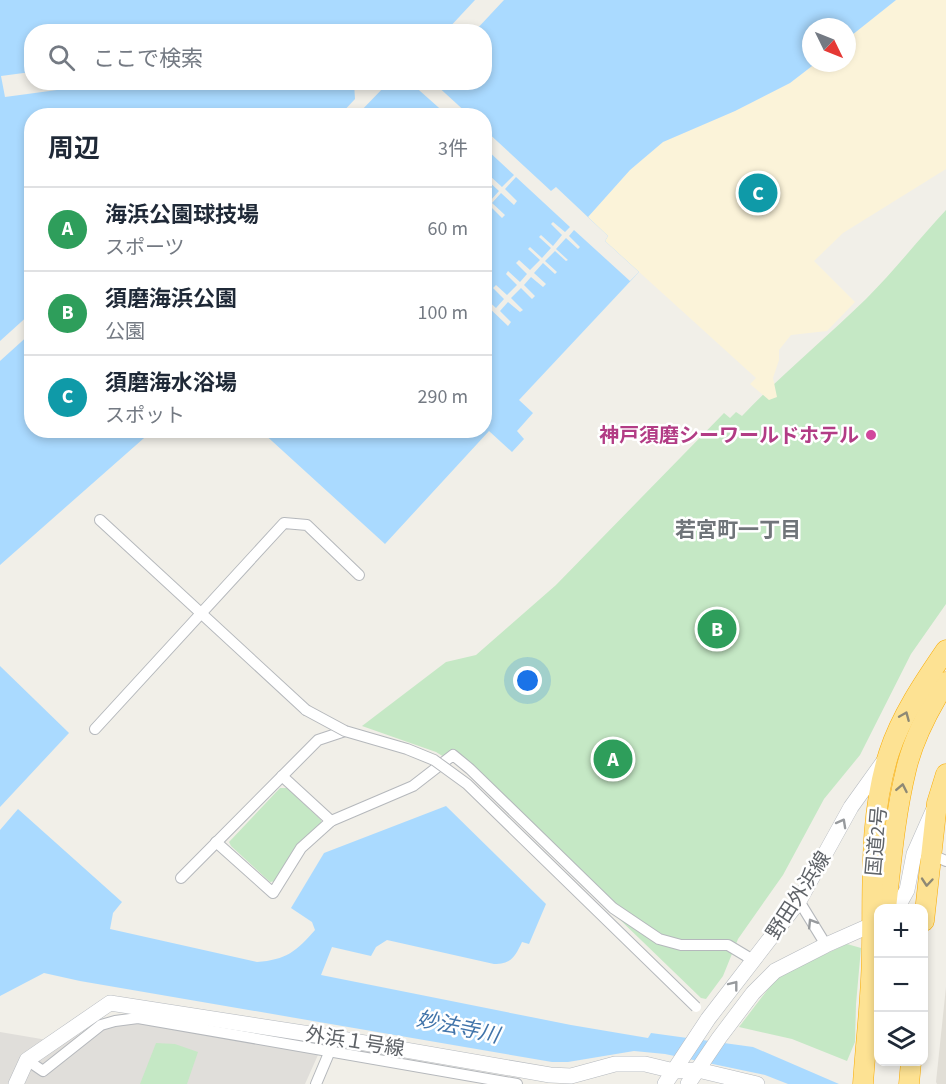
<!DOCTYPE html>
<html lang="ja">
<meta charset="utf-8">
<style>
:root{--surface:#fff;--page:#f2f2f3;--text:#1f2937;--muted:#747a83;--line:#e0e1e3;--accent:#ea4335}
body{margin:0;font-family:"Source Sans 3","Noto Sans JP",sans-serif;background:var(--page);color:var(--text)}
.controls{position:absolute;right:18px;bottom:18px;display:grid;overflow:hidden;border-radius:12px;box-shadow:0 3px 9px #0003}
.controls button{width:54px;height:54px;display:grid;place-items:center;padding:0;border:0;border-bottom:2px solid var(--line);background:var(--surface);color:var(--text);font:30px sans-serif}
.compass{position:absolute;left:802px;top:18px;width:54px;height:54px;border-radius:50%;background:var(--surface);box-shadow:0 3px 9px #0003;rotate:133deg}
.you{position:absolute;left:528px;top:681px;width:21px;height:21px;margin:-15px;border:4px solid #fff;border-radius:50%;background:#1a73e8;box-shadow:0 0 0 9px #1a73e833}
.badge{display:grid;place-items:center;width:39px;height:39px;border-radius:50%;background:var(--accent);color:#fff;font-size:20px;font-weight:700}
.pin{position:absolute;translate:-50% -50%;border:3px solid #fff;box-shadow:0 2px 6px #0006}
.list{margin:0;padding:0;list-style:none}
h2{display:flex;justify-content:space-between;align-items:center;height:78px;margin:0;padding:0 24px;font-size:26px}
h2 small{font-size:20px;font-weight:400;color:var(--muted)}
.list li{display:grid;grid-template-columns:39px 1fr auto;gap:18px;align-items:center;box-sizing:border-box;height:84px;padding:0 24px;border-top:2px solid var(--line)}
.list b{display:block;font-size:22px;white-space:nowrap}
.list p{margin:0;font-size:20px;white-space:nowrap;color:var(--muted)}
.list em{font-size:20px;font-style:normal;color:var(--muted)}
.icon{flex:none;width:33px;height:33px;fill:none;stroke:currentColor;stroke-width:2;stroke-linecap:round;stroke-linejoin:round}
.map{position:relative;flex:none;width:946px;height:1084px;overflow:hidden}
.search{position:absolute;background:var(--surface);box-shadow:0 3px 9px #0003;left:24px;top:24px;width:468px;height:66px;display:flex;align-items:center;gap:15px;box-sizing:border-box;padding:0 21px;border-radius:24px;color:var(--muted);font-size:22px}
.panel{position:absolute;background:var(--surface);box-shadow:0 3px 9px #0003;left:24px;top:108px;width:468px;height:330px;border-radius:24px}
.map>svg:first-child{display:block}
.industrial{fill:#e0deda}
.education{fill:#e1ded6}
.green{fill:#c5e8c5}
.sand{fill:#fbf3d9}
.water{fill:#aadaff;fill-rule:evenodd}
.pier{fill:#f1efe8}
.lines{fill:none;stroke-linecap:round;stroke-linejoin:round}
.street-casing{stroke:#b5b8bc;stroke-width:12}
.secondary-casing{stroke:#b6babf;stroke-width:16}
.highway-casing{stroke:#f9ab00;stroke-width:21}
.street{stroke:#fff;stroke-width:10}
.secondary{stroke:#fff;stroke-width:15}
.highway{stroke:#fde293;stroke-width:20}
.street-bridge-casing{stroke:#b5b8bc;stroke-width:12;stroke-linecap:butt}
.street-bridge{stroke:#fff;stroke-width:10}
.oneway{stroke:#8e8975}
.oneway2{stroke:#979a9d}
.hotel-dot{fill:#d1479c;stroke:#fff;stroke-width:2}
.labels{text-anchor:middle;stroke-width:5;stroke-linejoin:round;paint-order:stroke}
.hotel-label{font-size:20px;font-weight:bold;fill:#b23c85;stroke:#fff;text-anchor:end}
.street-label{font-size:20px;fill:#5f6368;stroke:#fff}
.neighbourhood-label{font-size:21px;font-weight:bold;fill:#70757a;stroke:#fff}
.water-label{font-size:21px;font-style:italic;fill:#4174aa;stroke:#fff}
</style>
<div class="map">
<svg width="946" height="1084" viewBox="0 0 946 1084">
<rect width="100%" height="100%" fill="#f1efe8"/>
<!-- industrial -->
<path class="industrial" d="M 131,1014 L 322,1046 L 305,1084 L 0,1084 L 0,1032 L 65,1043 L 98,1022 Z"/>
<!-- education -->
<path class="education" d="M 946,987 L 946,1084 L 937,1084 L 936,1082 Z"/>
<!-- green -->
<g class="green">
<path d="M 946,210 L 946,604 L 911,654 L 860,755 L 824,799 L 783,875 L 738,939 L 723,976 L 706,999 L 701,998 L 465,770 L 436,752 L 362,726 L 446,662 L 476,655 L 556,585 L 724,413 L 730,418 L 736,412 L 742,416 C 781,375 825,339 866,299 C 894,271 919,239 946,210 Z"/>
<path d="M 280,788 L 287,788 L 321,820 L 321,825 L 277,881 L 270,882 L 231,846 L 229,842 Z"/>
<path d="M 847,944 L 861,948 L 856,1004 L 855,1042 L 847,1061 L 792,1039 L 739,1027 L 778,976 Z"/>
<path d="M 156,1043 L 175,1044 L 198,1052 L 187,1084 L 140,1084 Z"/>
</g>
<!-- sand -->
<path class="sand" d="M 896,0 L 946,0 L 946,169 L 843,233 L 814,261 L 855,302 L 827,331 L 791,335 L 779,350 L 779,360 L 773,378 L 777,397 L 769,400 L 750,384 L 756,378 L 605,241 L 588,217 L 630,170 L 663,142 L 735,111 L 790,83 L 816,63 L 847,63 L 847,39 Z"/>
<!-- water -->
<g class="water">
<path d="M 0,0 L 896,0 L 847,39 L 847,27 L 811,27 L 811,63 L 816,63 L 790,83 L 735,111 L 663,142 L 630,170 L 588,217 L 608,236 L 605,241 L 639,272 L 519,400 L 533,413 L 517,431 L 524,439 L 512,452 L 489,431 L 385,544 L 261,431 L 484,430 L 484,116 L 32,116 L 32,430 L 152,431 L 0,565 ZM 32,32 L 484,32 L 484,82 L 32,82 Z"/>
<path d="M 0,666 L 69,733 L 0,807 Z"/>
<path d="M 446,806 L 546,904 L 529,944 L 522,942 C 515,957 511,964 494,964 L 387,940 L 376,947 L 371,956 L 332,947 L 321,975 L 571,1025 L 648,1038 L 651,1033 L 753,1047 L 839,1084 L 788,1084 L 765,1075 L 665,1054 L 634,1051 L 568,1062 L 552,1062 L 80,981 L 44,973 L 0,996 L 0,830 L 18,809 L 122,902 L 113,913 L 110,929 L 257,962 C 286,960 297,951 315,930 L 312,922 L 291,908 L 324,853 Z"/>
</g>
<!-- pier -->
<g class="pier">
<path d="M 475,0 L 504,0 L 475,31 L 446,31 Z"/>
<path d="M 31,72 L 32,82 L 109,83 L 5,97 L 1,76 Z"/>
<path d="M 354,83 L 388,83 L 357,115 L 340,115 L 355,99 Z"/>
<path d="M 411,83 L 434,83 L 469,115 L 447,115 Z"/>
<path d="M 485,130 L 551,191 L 556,187 L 608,236 L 605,241 L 639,272 L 630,281 L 574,230 L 569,236 L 580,247 L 578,249 L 566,238 L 556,249 L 568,260 L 566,261 L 555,251 L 545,261 L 557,272 L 555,274 L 543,263 L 534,273 L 546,284 L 543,287 L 531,277 L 524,285 L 535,296 L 532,299 L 521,288 L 511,298 L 523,310 L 520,312 L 508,302 L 500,311 L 511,322 L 508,326 L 485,304 L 485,298 L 496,308 L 504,299 L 493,288 L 496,285 L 507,295 L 517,285 L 506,274 L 508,271 L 520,282 L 527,274 L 516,263 L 519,260 L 530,270 L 540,260 L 528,249 L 530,247 L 542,258 L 551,248 L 539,237 L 541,235 L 553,246 L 562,235 L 551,224 L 553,222 L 565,232 L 570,227 L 516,177 L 505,189 L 517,201 L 514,205 L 501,193 L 492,203 L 505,215 L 502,218 L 490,206 L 485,211 L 487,204 L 485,202 L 485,197 L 490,201 L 499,191 L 487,180 L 490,176 L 502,187 L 514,175 L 485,148 Z"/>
<path d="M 31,313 L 31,333 L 0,361 L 0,341 Z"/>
</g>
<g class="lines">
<!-- street casing -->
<g class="street-casing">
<g id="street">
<path d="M 100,520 L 306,710"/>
<path d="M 95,729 L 284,523 L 307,525 L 359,575"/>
<path d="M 282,776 L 331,821"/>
<path d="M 216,842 L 273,893 L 301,848 L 331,821 L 413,786 L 453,755 L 470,769 L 613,908 L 659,939 L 681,945 L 728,945 L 753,960"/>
<path d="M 930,854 L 946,861"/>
<path d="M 181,878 L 318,740 L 345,731"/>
<path d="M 799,901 L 826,945"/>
<path d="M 27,1060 L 43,1071 L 101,1025 L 115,1021 L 138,1018 L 517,1084"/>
<path d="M 316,1084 L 332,1046"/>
</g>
</g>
<!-- secondary casing -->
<g class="secondary-casing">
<g id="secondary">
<path d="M 897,908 L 907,890 L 914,854 L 933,811"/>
<path d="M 16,1084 L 27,1060 L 110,1003 L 336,1038 L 550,1075 L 571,1076 L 615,1064 L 645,1064 L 674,1071 L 698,1070 L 757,1084"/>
<path d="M 665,1084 L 708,1019 L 799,901 L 851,807 L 884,761"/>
<path d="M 688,1084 L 719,1038 L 753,993 L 775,971 L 826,945 L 878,922"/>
</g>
</g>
<!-- highway casing -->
<g class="highway-casing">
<g id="highway">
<path d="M 886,908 C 891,863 895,815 906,770 C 913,739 929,709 946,682"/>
<path d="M 924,921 L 937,803 L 946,774"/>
<path d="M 863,1084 C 866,1039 872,993 872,948 C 873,883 869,816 889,753 C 901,716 924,682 946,650"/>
<path d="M 909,1084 L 911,1062"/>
</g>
</g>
<!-- street -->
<use href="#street" class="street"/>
<!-- secondary -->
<use href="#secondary" class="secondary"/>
<!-- highway -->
<use href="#highway" class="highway"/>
<!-- street-bridge casing -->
<g class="street-bridge-casing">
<path id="street-bridge" d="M 306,710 L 345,731 L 407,749 L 434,760 L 467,784 L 696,1007"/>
</g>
<!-- street-bridge -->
<use href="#street-bridge" class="street-bridge"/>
</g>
<!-- one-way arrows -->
<defs><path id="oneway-chevron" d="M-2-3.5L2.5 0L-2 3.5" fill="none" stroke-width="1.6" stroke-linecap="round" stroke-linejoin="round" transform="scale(1.5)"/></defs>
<g class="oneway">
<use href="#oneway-chevron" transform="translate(905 716) rotate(-67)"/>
<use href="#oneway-chevron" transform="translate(902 788) rotate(-79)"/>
<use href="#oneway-chevron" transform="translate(927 882) rotate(95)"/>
</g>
<g class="oneway2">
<use href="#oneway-chevron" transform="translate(842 823) rotate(-61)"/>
<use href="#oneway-chevron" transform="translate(812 923) rotate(-122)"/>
<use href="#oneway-chevron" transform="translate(734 985) rotate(-52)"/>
</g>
<!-- markers -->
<circle class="hotel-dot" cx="871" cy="435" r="6"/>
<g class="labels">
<!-- hotel labels -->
<g class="hotel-label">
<text x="859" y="442">神戸須磨シーワールドホテル</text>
</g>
<!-- street labels -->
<g class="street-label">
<text transform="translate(876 841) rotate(-85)" y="7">国道2号</text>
<text transform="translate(798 895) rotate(-57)" y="7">野田外浜線</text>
<text transform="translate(355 1041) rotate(9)" y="7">外浜１号線</text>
</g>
<!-- neighbourhood labels -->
<g class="neighbourhood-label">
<text x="738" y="537">若宮町一丁目</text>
</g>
<!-- water labels -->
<g class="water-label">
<text transform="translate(458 1027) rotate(12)" y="7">妙法寺川</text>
</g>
</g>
</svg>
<div class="controls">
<button>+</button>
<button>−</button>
<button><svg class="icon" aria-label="layers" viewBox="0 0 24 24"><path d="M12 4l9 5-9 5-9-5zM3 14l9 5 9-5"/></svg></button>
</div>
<svg class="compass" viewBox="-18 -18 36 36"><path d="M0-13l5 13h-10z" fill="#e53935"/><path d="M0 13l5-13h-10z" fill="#747a83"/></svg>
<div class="you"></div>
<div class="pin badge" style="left:613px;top:759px;background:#2e9e5b">A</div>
<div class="pin badge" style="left:717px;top:629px;background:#2e9e5b">B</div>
<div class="pin badge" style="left:758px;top:193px;background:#0f9aa8">C</div>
<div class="search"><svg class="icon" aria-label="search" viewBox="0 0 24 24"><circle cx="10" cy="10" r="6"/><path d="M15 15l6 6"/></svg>ここで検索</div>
<section class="panel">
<h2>周辺<small>3件</small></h2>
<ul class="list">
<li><span class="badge" style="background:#2e9e5b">A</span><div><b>海浜公園球技場</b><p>スポーツ</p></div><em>60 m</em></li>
<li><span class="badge" style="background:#2e9e5b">B</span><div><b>須磨海浜公園</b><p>公園</p></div><em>100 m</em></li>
<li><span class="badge" style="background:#0f9aa8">C</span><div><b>須磨海水浴場</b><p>スポット</p></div><em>290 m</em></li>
</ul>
</section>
</div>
